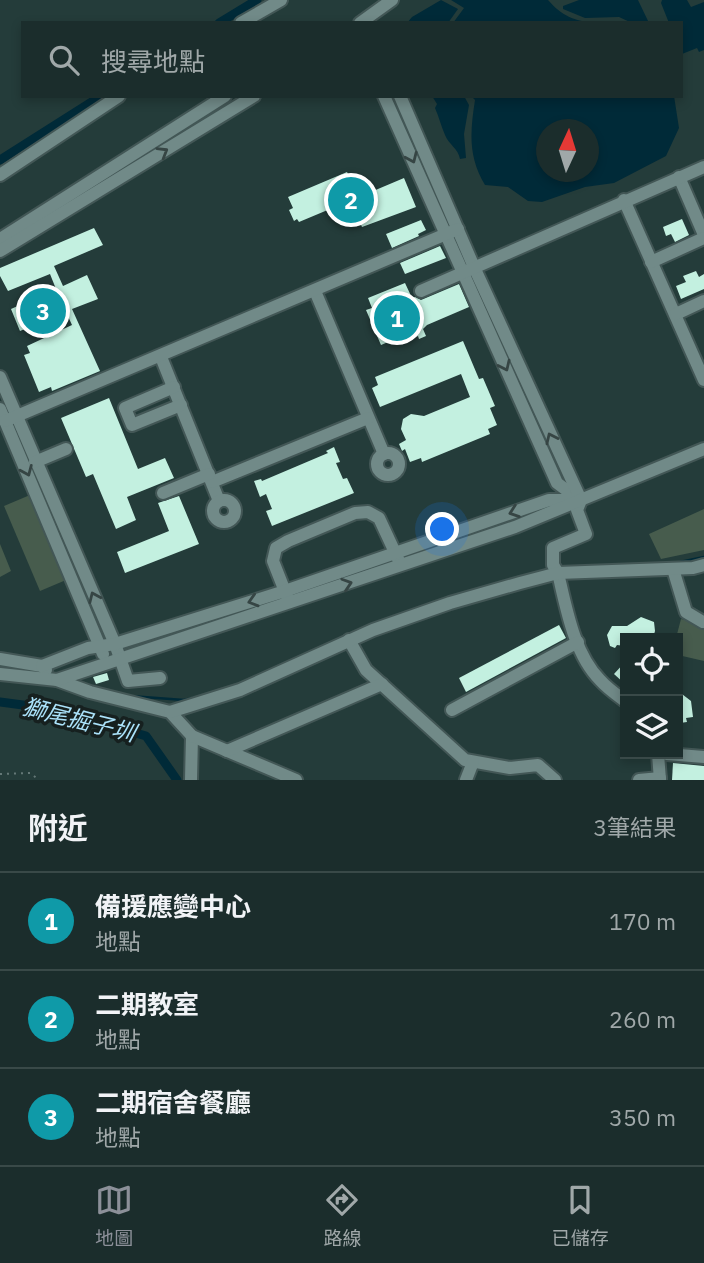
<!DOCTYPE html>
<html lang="zh-TW">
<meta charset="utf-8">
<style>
:root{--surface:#1b2d2c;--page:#243534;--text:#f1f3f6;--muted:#a0a8a9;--line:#394948;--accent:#8c9099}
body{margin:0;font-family:"IBM Plex Sans","Noto Sans TC",sans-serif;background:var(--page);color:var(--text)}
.controls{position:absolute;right:21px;bottom:21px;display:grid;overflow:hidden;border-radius:0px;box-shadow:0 4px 10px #0003}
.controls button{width:63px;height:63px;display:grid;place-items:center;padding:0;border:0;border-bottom:2px solid var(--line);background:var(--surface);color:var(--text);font:35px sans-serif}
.compass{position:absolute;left:536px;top:119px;width:63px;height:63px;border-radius:50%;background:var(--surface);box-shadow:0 4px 10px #0003;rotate:4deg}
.you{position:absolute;left:443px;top:530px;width:24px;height:24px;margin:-18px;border:5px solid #fff;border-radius:50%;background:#1a73e8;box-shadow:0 0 0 10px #1a73e833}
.badge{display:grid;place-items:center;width:46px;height:46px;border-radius:50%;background:var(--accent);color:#fff;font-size:23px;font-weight:700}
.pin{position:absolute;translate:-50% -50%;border:4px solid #fff;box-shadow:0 2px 7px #0006}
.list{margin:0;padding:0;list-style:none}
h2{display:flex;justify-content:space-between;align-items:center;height:91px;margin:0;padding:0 28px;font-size:30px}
h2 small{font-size:23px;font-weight:400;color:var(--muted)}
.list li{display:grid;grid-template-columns:46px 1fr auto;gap:21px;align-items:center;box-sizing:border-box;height:98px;padding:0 28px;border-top:2px solid var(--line)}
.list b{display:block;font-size:26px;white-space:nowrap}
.list p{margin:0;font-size:23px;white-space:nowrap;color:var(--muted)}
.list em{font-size:23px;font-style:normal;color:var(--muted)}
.icon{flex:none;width:38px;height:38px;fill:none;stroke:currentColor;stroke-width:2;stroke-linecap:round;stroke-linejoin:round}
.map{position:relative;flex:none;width:704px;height:780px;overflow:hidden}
.search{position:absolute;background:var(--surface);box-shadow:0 4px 10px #0003;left:21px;right:21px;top:21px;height:77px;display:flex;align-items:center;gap:18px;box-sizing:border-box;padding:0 24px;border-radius:0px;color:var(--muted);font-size:26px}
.sheet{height:385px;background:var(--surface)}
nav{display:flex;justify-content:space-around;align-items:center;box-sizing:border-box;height:98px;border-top:2px solid var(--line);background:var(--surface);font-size:19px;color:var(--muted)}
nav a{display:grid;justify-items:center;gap:4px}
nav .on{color:var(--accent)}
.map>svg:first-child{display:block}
.green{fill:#475c4d}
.water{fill:#002a38;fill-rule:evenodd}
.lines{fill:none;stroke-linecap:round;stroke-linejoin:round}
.stream{stroke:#002a38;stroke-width:2.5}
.canal{stroke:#002a38;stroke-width:9}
.building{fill:#c3f0e0}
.minor-casing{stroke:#435756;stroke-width:16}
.path{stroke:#647877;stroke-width:2;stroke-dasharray:2 5;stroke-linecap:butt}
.minor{stroke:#718a88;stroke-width:12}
.oneway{stroke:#364544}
.labels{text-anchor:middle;stroke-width:7;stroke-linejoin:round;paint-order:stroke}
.water-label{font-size:23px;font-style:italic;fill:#abe2fa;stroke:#16201f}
</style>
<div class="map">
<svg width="704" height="780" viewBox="0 0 704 780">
<rect width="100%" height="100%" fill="#243c3a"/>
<!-- green -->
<g class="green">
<path d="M 30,495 L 66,580 L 40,591 L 4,506 Z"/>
<path d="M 704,509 L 704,550 L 661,559 L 649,534 Z"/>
<path d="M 0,544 L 11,571 L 0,577 Z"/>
<path d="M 681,619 L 704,625 L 704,661 L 678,655 L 678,638 L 676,638 Z"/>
</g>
<!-- water -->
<g class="water">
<path d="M 441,0 L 458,9 L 448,23 L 407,23 L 412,17 Z"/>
<path d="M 451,0 L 548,0 C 562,16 574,21 595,23 L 453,23 L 464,8 Z"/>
<path d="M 579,0 L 638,0 L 649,23 L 632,23 L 619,17 L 585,18 L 563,9 L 563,6 Z"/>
<path d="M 662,0 L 687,0 L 691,7 L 704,2 L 704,50 L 699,52 L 697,48 L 682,54 L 681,23 L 669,23 L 661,3 Z"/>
<path d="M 432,96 L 464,96 L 469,105 L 464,134 L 466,158 L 460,159 C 458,148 449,145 445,135 C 441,126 439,117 435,108 L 437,104 Z"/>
<path d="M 471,96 L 674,96 L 679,128 L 666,156 L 614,183 L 585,187 L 542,202 L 528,201 L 508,187 L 485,185 C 468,157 470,132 475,100 ZM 546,130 L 588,130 L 588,172 L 546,172 Z"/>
</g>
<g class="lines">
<!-- stream -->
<g class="stream">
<path d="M 680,562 L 704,557"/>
<path d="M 130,696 L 184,700 L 193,698"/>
</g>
<!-- canal -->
<g class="canal">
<path d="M 219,23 L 257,0"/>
<path d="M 0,160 L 101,96"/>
<path d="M 0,702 L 53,709 L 146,736 L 177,780"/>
</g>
</g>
<!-- building -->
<g class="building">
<path d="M 347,172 L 359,197 L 404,178 L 416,207 L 362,227 L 354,209 L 346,212 L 342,204 L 299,222 L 297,219 L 294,221 L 289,210 L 293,208 L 288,197 Z"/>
<path d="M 682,219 L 689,235 L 675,242 L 671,234 L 666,236 L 663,227 Z"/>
<path d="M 421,220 L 426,230 L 418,234 L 419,236 L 392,248 L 386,234 Z"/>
<path d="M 94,228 L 103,245 L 54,266 L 63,286 L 87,275 L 98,299 L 72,309 L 100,371 L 52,391 L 51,387 L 39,392 L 24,355 L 30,353 L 27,346 L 72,325 L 66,312 L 20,331 L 11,309 L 56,289 L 50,274 L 8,291 L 0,276 L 0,268 Z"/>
<path d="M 440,246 L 446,258 L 405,274 L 400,263 Z"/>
<path d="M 696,271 L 699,277 L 704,274 L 704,289 L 681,299 L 676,286 L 686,282 L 683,276 Z"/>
<path d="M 405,283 L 412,298 L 415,297 L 421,300 L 459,284 L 469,307 L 427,325 L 423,329 L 426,336 L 419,339 L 418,336 L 402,342 L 400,337 L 381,345 L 366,310 L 372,308 L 368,298 Z"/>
<path d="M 463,341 L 479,379 L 483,378 L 495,406 L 490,408 L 497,425 L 488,429 L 490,434 L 422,462 L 421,458 L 410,462 L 405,449 L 402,451 L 399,444 L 406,440 L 401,429 L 403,419 L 411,414 L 424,416 L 470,397 L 461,374 L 380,407 L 372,388 L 378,385 L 375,377 Z"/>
<path d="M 109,398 L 138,469 L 165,458 L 174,478 L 127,497 L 136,520 L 116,529 L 93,474 L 86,477 L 61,418 Z"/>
<path d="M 334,447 L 340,462 L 336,463 L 343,479 L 347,478 L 354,493 L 272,526 L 266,511 L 272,509 L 266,494 L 260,497 L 254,481 L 261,479 L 262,481 L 328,453 L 326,451 Z"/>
<path d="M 179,496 L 199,544 L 125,573 L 117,552 L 169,531 L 158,503 Z"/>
<path d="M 641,617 L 654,622 L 655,631 L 653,638 L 625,638 L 625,646 L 617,645 L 615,648 L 610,646 L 607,635 L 612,626 L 627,626 Z"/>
<path d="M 559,625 L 566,638 L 466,692 L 459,678 Z"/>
<path d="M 625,662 L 625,684 L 614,674 Z"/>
<path d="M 107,673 L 109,680 L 96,684 L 93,677 Z"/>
<path d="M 678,691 L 691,701 L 693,717 L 686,718 L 687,722 L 680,723 L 678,719 Z"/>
<path d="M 673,763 L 704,766 L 704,780 L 672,780 Z"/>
</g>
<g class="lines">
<!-- minor casing -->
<g class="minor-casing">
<g id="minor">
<path d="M 241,23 L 281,0"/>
<path d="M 360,23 L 392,0"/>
<path d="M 384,96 L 557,483 L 577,498"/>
<path d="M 400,96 L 474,267 L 581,500 L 577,510 L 586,534 L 553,548 L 553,565 L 558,573 C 566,607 574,654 600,680 C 607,688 617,695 625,701"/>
<path d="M 0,175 L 119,96"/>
<path d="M 679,177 L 704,235"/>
<path d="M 624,200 L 704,380"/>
<path d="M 0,239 L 225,96"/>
<path d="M 0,251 L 254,96"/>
<path d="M 651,262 L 704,238"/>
<path d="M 315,291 L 384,454"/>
<path d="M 421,291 L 704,167"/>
<path d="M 676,314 L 704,301"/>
<path d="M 161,357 L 219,501"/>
<path d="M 0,377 L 115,644 L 128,681 L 160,678"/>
<path d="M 174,387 L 125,408 L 132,425 L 181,405"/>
<path d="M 0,409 L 103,654"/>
<path d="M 5,421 L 458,229"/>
<circle cx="388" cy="464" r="11"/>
<path d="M 35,462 L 66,449"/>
<path d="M 212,482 L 368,418"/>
<path d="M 163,493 L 209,474"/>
<circle cx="224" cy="511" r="11"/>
<path d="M 673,569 L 686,612 L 703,622"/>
<path d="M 288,599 L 273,561 L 276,548 L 288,541 L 355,513 L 368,512 L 379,518 L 399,561"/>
<path d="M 349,640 L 366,670 L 465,760 L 510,768 L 538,765 L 555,780"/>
<path d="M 0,659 L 42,666 L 46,670"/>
<path d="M 42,666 L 88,648 L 115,644 L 285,591 L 549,500 L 577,500"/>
<path d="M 0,674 L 57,680 L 90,692 L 170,712 L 192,736 L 191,780"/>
<path d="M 57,680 L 515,527 L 704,449"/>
<path d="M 452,710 L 578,642"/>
<path d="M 170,712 L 240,690 L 373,630 L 450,603 L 520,583 L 558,573 L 693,568 L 704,565"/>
<path d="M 192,736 L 296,780"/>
<path d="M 227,751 L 382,684"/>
<path d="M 658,754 L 660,780"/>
<path d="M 667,754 L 704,757"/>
<path d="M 466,780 L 473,762"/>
<path d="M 639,780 L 660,778"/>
</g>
</g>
<!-- path -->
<path class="path" d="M 0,774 L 30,773 L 39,780"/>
<!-- minor -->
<use href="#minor" class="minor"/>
</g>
<!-- one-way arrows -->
<defs><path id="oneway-chevron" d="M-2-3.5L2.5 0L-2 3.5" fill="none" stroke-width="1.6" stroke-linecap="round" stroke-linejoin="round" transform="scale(1.75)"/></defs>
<g class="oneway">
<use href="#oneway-chevron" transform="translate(163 152) rotate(-31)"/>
<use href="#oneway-chevron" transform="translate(412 158) rotate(66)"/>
<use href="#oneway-chevron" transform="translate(505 366) rotate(65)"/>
<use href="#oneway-chevron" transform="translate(551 438) rotate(-115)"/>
<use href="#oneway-chevron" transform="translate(27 471) rotate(67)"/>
<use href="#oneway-chevron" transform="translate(514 512) rotate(161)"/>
<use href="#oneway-chevron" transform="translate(347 584) rotate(-18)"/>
<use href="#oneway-chevron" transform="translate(94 597) rotate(-114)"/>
<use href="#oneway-chevron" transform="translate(253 601) rotate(163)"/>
</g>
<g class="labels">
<!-- water labels -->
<g class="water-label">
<text transform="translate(79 720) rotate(14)" y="8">獅尾掘子圳</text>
</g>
</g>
</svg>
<div class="controls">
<button><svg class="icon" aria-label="locate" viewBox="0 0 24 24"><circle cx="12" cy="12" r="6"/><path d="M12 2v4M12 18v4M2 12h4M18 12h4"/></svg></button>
<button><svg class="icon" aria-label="layers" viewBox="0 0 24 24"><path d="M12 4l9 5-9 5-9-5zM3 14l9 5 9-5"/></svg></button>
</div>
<svg class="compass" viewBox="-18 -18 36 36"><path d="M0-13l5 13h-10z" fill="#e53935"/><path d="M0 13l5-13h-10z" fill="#a0a8a9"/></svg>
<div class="you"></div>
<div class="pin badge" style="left:397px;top:318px;background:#0f9aa8">1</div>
<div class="pin badge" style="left:351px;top:200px;background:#0f9aa8">2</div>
<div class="pin badge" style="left:43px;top:311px;background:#0f9aa8">3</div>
<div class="search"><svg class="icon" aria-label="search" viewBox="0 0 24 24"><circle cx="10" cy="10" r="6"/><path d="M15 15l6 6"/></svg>搜尋地點</div>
</div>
<section class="sheet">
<h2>附近<small>3筆結果</small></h2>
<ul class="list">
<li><span class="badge" style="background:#0f9aa8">1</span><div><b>備援應變中心</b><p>地點</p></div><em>170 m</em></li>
<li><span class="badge" style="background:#0f9aa8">2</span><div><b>二期教室</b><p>地點</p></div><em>260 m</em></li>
<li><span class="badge" style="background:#0f9aa8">3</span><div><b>二期宿舍餐廳</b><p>地點</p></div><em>350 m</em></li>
</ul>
</section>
<nav>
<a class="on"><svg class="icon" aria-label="map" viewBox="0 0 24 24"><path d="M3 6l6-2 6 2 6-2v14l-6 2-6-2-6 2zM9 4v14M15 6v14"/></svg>地圖</a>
<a><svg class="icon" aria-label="directions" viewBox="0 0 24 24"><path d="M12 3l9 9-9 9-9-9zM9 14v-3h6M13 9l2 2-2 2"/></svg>路線</a>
<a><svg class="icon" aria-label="saved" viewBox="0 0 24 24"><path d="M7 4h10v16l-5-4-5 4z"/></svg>已儲存</a>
</nav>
